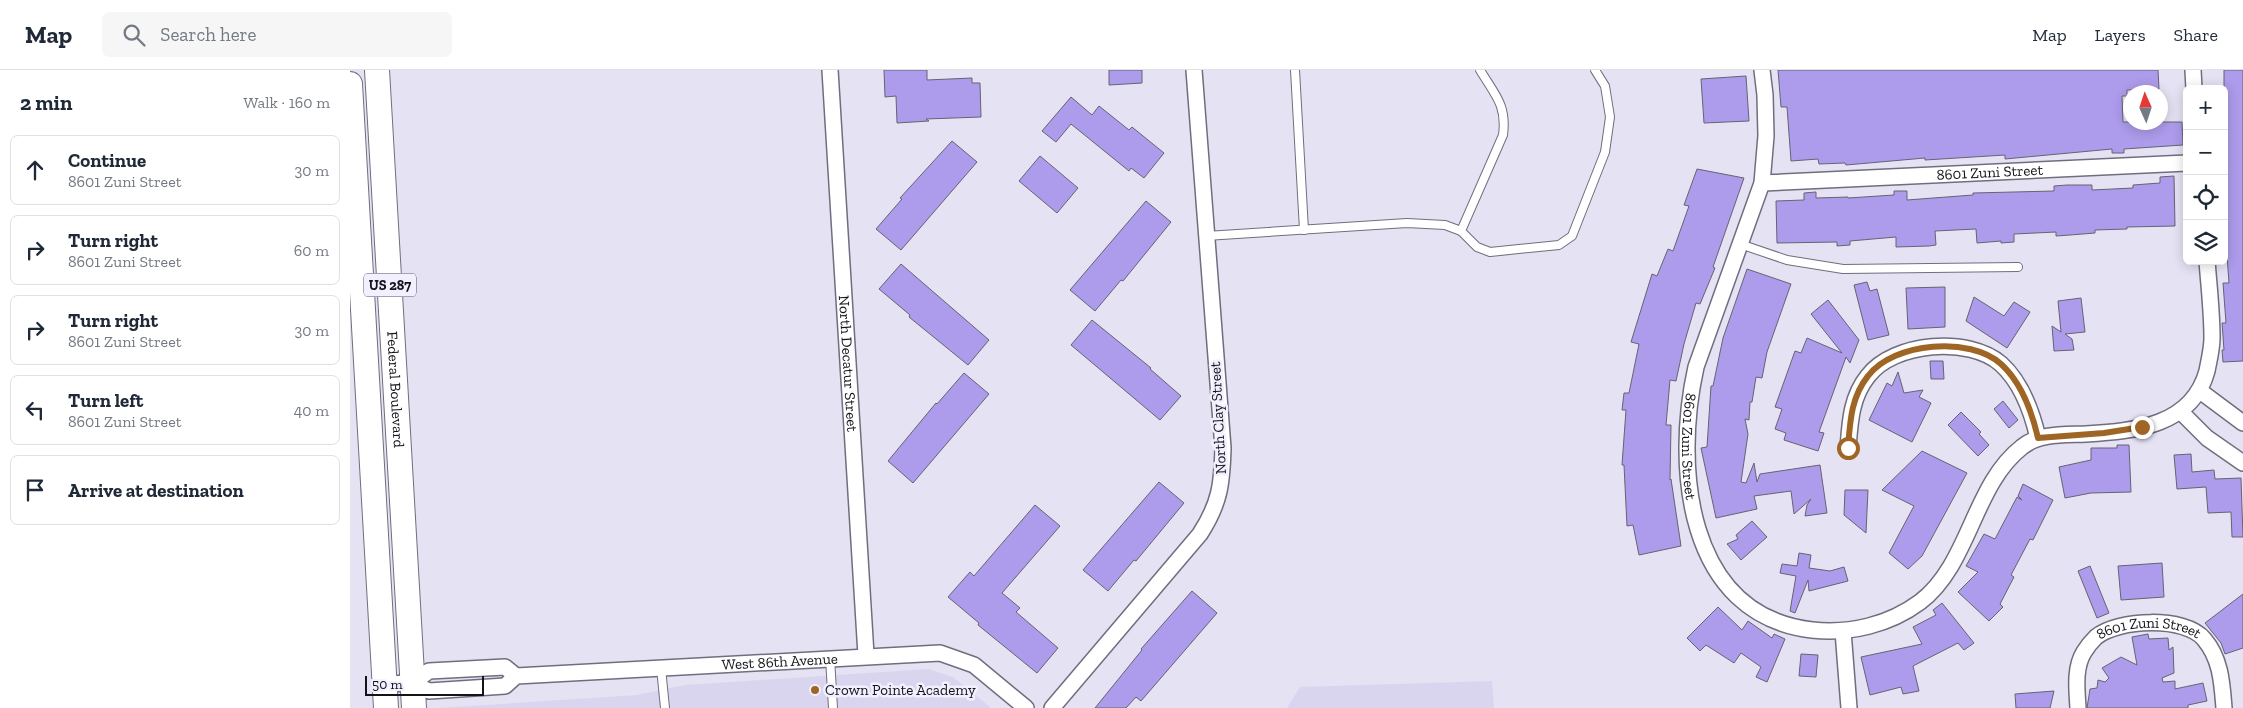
<!DOCTYPE html>
<meta charset="utf-8">
<style>
:root{--surface:#fff;--page:#f6f6f7;--text:#1f2937;--muted:#747a83;--line:#e0e1e3}
body{margin:0;font-family:"Zilla Slab",serif;background:var(--page);color:var(--text)}
.controls{position:absolute;right:15px;top:15px;display:grid;overflow:hidden;border-radius:8px;box-shadow:0 2px 12px #0003}
.controls button{width:45px;height:45px;display:grid;place-items:center;padding:0;border:0;border-bottom:1px solid var(--line);background:var(--surface);color:var(--text);font:25px sans-serif}
.compass{position:absolute;left:1773px;top:15px;width:45px;height:45px;border-radius:50%;background:var(--surface);box-shadow:0 2px 12px #0003;rotate:357deg}
.scale{position:absolute;left:15px;bottom:12px;width:119px;box-sizing:border-box;padding-left:5px;border:2px solid #141319;border-top:0;font-size:14px;line-height:18px;white-space:nowrap;color:#141319;-webkit-text-stroke:4px #f2f0fe;paint-order:stroke}
.stop{position:absolute;width:15px;height:15px;margin:-11px;border:4px solid #9f6524;border-radius:50%;background:#fff}
.stop.end{background:#9f6524;border-color:#fff;box-shadow:0 1px 5px #0008}
.list{margin:0;padding:0;list-style:none}
h2{display:flex;justify-content:space-between;align-items:center;height:65px;margin:0;padding:0 20px;font-size:21px}
h2 small{font-size:16px;font-weight:400;color:var(--muted)}
.list li{display:grid;grid-template-columns:32px 1fr auto;gap:15px;align-items:center;box-sizing:border-box;height:70px;margin:0 10px 10px;padding:0 10px;border:1px solid var(--line);border-radius:8px}
.list b{display:block;font-size:19px;white-space:nowrap}
.list p{margin:0;font-size:16px;white-space:nowrap;color:var(--muted)}
.list em{font-size:16px;font-style:normal;color:var(--muted)}
.icon{flex:none;width:28px;height:28px;fill:none;stroke:currentColor;stroke-width:2;stroke-linecap:round;stroke-linejoin:round}
.map{position:relative;flex:none;width:1893px;height:638px;overflow:hidden}
header{display:flex;align-items:center;gap:30px;box-sizing:border-box;height:70px;padding:0 25px;background:var(--surface);border-bottom:1px solid var(--line)}
header strong{font-size:24px}
nav{display:flex;gap:28px;margin-inline-start:auto;font-size:18px}
.search{width:350px;height:45px;background:var(--page);display:flex;align-items:center;gap:12px;box-sizing:border-box;padding:0 18px;border-radius:8px;color:var(--muted);font-size:19px}
main{display:flex}
aside{flex:1;background:var(--surface)}
.map>svg:first-child{display:block}
.built{fill:#d9d5ee}
.building{fill:#ad9beb;stroke:#666372}
.lines{fill:none;stroke-linecap:round;stroke-linejoin:round}
.service-casing{stroke:#706e7d;stroke-width:10}
.minor-casing{stroke:#706e7d;stroke-width:18}
.primary-casing{stroke:#706e7d;stroke-width:26}
.service{stroke:#fff;stroke-width:8}
.minor{stroke:#fff;stroke-width:15}
.primary{stroke:#fff;stroke-width:24}
.route{stroke:#9f6524;stroke-width:6}
.poi-dot{fill:#9f6524;stroke:#f2f0fe;stroke-width:2}
.labels{text-anchor:middle;stroke-width:5;stroke-linejoin:round;paint-order:stroke}
.shield{fill:#f2f0fe;stroke:#57555e;stroke-width:1}
.shield-label{font-size:14px;font-weight:bold;fill:#141319}
.street-label{font-size:15px;fill:#141319;stroke:#f2f0fe}
.poi-label{font-size:15px;fill:#141319;stroke:#f2f0fe;text-anchor:start}
</style>
<header>
<strong>Map</strong>
<div class="search"><svg class="icon" aria-label="search" viewBox="0 0 24 24"><circle cx="10" cy="10" r="6"/><path d="M15 15l6 6"/></svg>Search here</div>
<nav><a>Map</a><a>Layers</a><a>Share</a></nav>
</header>
<main>
<aside>
<h2>2 min<small>Walk · 160 m</small></h2>
<ul class="list">
<li><svg class="icon" aria-label="ahead" viewBox="0 0 24 24"><path d="M12 20V5M6 11l6-6 6 6"/></svg><div><b>Continue</b><p>8601 Zuni Street</p></div><em>30 m</em></li>
<li><svg class="icon" aria-label="right" viewBox="0 0 24 24"><path d="M7 20v-9h11M14 6l5 5-5 5"/></svg><div><b>Turn right</b><p>8601 Zuni Street</p></div><em>60 m</em></li>
<li><svg class="icon" aria-label="right" viewBox="0 0 24 24"><path d="M7 20v-9h11M14 6l5 5-5 5"/></svg><div><b>Turn right</b><p>8601 Zuni Street</p></div><em>30 m</em></li>
<li><svg class="icon" aria-label="left" viewBox="0 0 24 24"><path d="M17 20v-9H6M10 6l-5 5 5 5"/></svg><div><b>Turn left</b><p>8601 Zuni Street</p></div><em>40 m</em></li>
<li><svg class="icon" aria-label="arrive" viewBox="0 0 24 24"><path d="M6 21V4h12l-3 4 3 4H6"/></svg><div><b>Arrive at destination</b></div></li>
</ul>
</aside>
<div class="map">
<svg width="1893" height="638" viewBox="0 0 1893 638">
<rect width="100%" height="100%" fill="#e5e2f4"/>
<!-- built -->
<g class="built">
<path d="M 578,599 L 603,607 L 641,638 L 90,638 L 287,625 L 335,615 Z"/>
<path d="M 1142,611 L 1144,638 L 937,638 L 950,617 Z"/>
</g>
<!-- building -->
<g class="building">
<path d="M 534,0 L 577,0 L 577,10 L 622,8 L 622,13 L 630,13 L 631,47 L 576,49 L 579,51 L 547,53 L 546,26 L 535,27 Z"/>
<path d="M 759,0 L 792,0 L 792,13 L 759,15 Z"/>
<path d="M 1428,0 L 1808,0 L 1809,19 L 1777,20 L 1777,26 L 1772,26 L 1773,52 L 1832,52 L 1833,75 L 1774,79 L 1774,83 L 1762,83 L 1762,79 L 1655,89 L 1655,85 L 1575,90 L 1575,88 L 1496,95 L 1495,93 L 1469,94 L 1468,89 L 1441,91 L 1437,37 L 1431,37 Z"/>
<path d="M 1874,0 L 1893,0 L 1893,291 L 1873,292 L 1872,280 L 1874,280 L 1872,253 L 1876,253 L 1873,213 L 1879,213 L 1876,172 L 1874,172 Z"/>
<path d="M 1396,6 L 1399,51 L 1354,53 L 1351,9 Z"/>
<path d="M 721,27 L 742,45 L 749,36 L 779,60 L 782,57 L 814,83 L 794,108 L 781,98 L 779,101 L 721,54 L 706,72 L 692,61 Z"/>
<path d="M 602,71 L 627,92 L 551,180 L 526,159 L 552,129 L 550,128 Z"/>
<path d="M 690,86 L 728,118 L 707,143 L 669,111 Z"/>
<path d="M 1347,99 L 1394,108 L 1363,197 L 1365,198 L 1350,234 L 1346,233 L 1334,274 L 1326,311 L 1320,310 L 1316,355 L 1321,355 L 1320,410 L 1321,409 L 1331,476 L 1289,485 L 1283,455 L 1277,456 L 1274,395 L 1272,395 L 1276,340 L 1272,340 L 1274,323 L 1279,323 L 1289,274 L 1281,272 L 1302,204 L 1307,206 L 1318,179 L 1323,181 L 1339,136 L 1334,135 Z"/>
<path d="M 1824,106 L 1825,156 L 1777,157 L 1777,159 L 1745,160 L 1745,163 L 1720,165 L 1706,166 L 1706,162 L 1664,164 L 1664,172 L 1651,173 L 1651,171 L 1627,173 L 1626,159 L 1585,161 L 1586,175 L 1579,176 L 1546,177 L 1546,167 L 1500,171 L 1500,175 L 1487,176 L 1487,172 L 1427,173 L 1426,131 L 1454,130 L 1454,123 L 1466,122 L 1466,128 L 1498,127 L 1498,128 L 1544,125 L 1544,121 L 1557,121 L 1557,130 L 1623,125 L 1623,123 L 1704,121 L 1704,116 L 1717,115 L 1742,115 L 1742,120 L 1783,118 L 1783,115 L 1810,113 L 1810,107 Z"/>
<path d="M 796,131 L 821,152 L 773,211 L 771,210 L 745,241 L 720,220 Z"/>
<path d="M 551,194 L 639,270 L 618,295 L 559,247 L 560,245 L 529,219 Z"/>
<path d="M 1397,199 L 1441,214 L 1417,282 L 1412,308 L 1406,307 L 1402,332 L 1400,332 L 1399,350 L 1395,349 L 1398,364 L 1391,412 L 1396,413 L 1404,393 L 1407,412 L 1410,404 L 1470,395 L 1477,443 L 1455,446 L 1457,435 L 1461,429 L 1444,444 L 1441,421 L 1404,426 L 1407,439 L 1366,448 L 1351,378 L 1357,377 L 1361,316 L 1363,316 L 1373,268 Z"/>
<path d="M 1517,212 L 1520,221 L 1527,219 L 1539,265 L 1518,270 L 1504,215 Z"/>
<path d="M 1595,217 L 1595,257 L 1558,259 L 1556,218 Z"/>
<path d="M 1624,227 L 1654,246 L 1664,232 L 1680,242 L 1657,278 L 1616,251 Z"/>
<path d="M 1731,228 L 1735,262 L 1715,264 L 1722,269 L 1724,280 L 1704,281 L 1702,256 L 1711,262 L 1708,231 Z"/>
<path d="M 1478,230 L 1509,270 L 1500,293 L 1496,287 L 1469,362 L 1474,363 L 1468,381 L 1434,370 L 1436,363 L 1425,359 L 1432,339 L 1425,337 L 1445,281 L 1451,283 L 1457,268 L 1492,283 L 1461,244 Z"/>
<path d="M 742,250 L 801,298 L 800,299 L 831,326 L 810,350 L 721,275 Z"/>
<path d="M 1580,291 L 1593,291 L 1594,309 L 1581,309 Z"/>
<path d="M 1548,302 L 1554,323 L 1573,320 L 1569,327 L 1581,333 L 1562,372 L 1519,350 L 1537,313 L 1542,316 Z"/>
<path d="M 614,303 L 639,324 L 563,413 L 538,391 L 586,333 L 587,334 Z"/>
<path d="M 1653,331 L 1668,350 L 1659,358 L 1644,339 Z"/>
<path d="M 1611,342 L 1631,362 L 1629,364 L 1639,375 L 1628,386 L 1598,355 Z"/>
<path d="M 1767,375 L 1779,375 L 1781,422 L 1741,423 L 1715,428 L 1709,397 L 1741,390 L 1741,378 L 1767,378 Z"/>
<path d="M 1572,381 L 1617,403 L 1572,486 L 1558,499 L 1539,483 L 1564,436 L 1532,420 Z"/>
<path d="M 1841,384 L 1842,402 L 1864,400 L 1865,409 L 1891,408 L 1893,467 L 1882,467 L 1881,442 L 1858,443 L 1856,417 L 1827,419 L 1824,385 Z"/>
<path d="M 809,412 L 834,433 L 786,491 L 784,490 L 758,521 L 733,500 Z"/>
<path d="M 1673,414 L 1703,430 L 1683,470 L 1680,469 L 1661,505 L 1664,507 L 1650,534 L 1653,537 L 1639,551 L 1608,522 L 1628,502 L 1616,496 L 1634,464 L 1645,469 L 1667,427 L 1672,430 L 1668,426 Z"/>
<path d="M 1495,420 L 1518,420 L 1516,463 L 1494,445 Z"/>
<path d="M 685,435 L 710,456 L 652,523 L 670,538 L 666,542 L 708,578 L 687,603 L 628,555 L 629,553 L 598,527 L 620,502 L 624,506 Z"/>
<path d="M 1402,451 L 1417,467 L 1391,490 L 1377,474 L 1388,469 L 1386,465 Z"/>
<path d="M 1449,483 L 1461,485 L 1459,498 L 1480,501 L 1494,497 L 1498,511 L 1459,521 L 1458,510 L 1445,543 L 1440,541 L 1446,506 L 1430,503 L 1432,494 L 1447,496 Z"/>
<path d="M 1812,493 L 1814,527 L 1771,530 L 1768,496 Z"/>
<path d="M 1740,496 L 1759,543 L 1747,548 L 1728,501 Z"/>
<path d="M 842,521 L 867,543 L 791,631 L 786,627 L 776,638 L 745,638 L 792,580 L 791,579 Z"/>
<path d="M 1893,524 L 1893,578 L 1875,584 L 1871,573 L 1855,553 Z"/>
<path d="M 1592,533 L 1624,573 L 1614,580 L 1608,573 L 1563,596 L 1569,621 L 1553,624 L 1551,617 L 1520,625 L 1511,587 L 1572,574 L 1563,557 L 1586,545 L 1583,540 Z"/>
<path d="M 1368,537 L 1392,560 L 1398,551 L 1422,568 L 1424,564 L 1435,569 L 1417,612 L 1406,607 L 1411,597 L 1391,583 L 1384,593 L 1356,575 L 1350,581 L 1337,568 Z"/>
<path d="M 1798,564 L 1799,569 L 1818,568 L 1819,580 L 1823,577 L 1824,603 L 1812,608 L 1813,612 L 1825,611 L 1825,619 L 1853,613 L 1857,631 L 1838,635 L 1838,638 L 1737,638 L 1740,619 L 1747,618 L 1748,610 L 1755,612 L 1759,608 L 1752,598 L 1771,587 L 1787,595 L 1782,567 Z"/>
<path d="M 1451,584 L 1468,585 L 1466,607 L 1449,606 Z"/>
<path d="M 1704,621 L 1700,638 L 1666,638 L 1665,624 Z"/>
</g>
<g class="lines">
<!-- service casing -->
<g class="service-casing">
<g id="service">
<path d="M 945,0 L 954,160"/>
<path d="M 1111,161 L 1127,177 L 1140,182 L 1209,175 L 1222,166 L 1255,82 L 1260,47 L 1255,16 L 1245,0"/>
<path d="M 856,166 L 1057,153 L 1095,155 L 1111,161 L 1153,65 C 1157,35 1145,25 1130,0"/>
<path d="M 1390,174 L 1437,190 L 1493,199 L 1668,197"/>
<path d="M 480,588 L 483,638"/>
<path d="M 311,598 L 315,638"/>
</g>
</g>
<!-- minor casing -->
<g class="minor-casing">
<g id="minor">
<path id="s1" d="M 480,0 L 516,585"/>
<path id="s2" d="M 1412,0 L 1415,25 L 1416,66 L 1412,113 L 1346,297 C 1324,395 1335,545 1462,560 C 1500,564 1539,555 1570,532 C 1620,494 1623,415 1672,377 C 1689,363 1715,365 1736,364 C 1785,361 1842,356 1857,301 C 1859,290 1862,279 1862,268 C 1862,242 1859,217 1857,191"/>
<path d="M 1843,0 L 1844,19"/>
<path id="s3" d="M 1412,113 L 1837,93"/>
<path d="M 1850,321 L 1893,353"/>
<path d="M 1831,342 L 1857,368 L 1893,393"/>
<path d="M 1498,378 C 1500,352 1501,327 1518,306 C 1544,272 1619,266 1651,294 C 1672,313 1682,342 1688,368"/>
<path d="M 1493,561 L 1499,638"/>
<path d="M 62,613 L 79,601 L 155,597 L 166,606"/>
<path id="s4" d="M 34,614 L 62,613 L 79,621 L 155,616 L 166,606 L 590,583 L 624,595 L 676,638"/>
<path d="M 702,638 L 850,464 C 870,433 872,414 873,378 L 844,0"/>
<path id="s5" d="M 1728,638 C 1727,620 1724,598 1734,582 C 1737,577 1742,571 1746,567 C 1768,549 1835,546 1854,569 C 1871,589 1872,613 1874,638"/>
</g>
</g>
<!-- primary casing -->
<g class="primary-casing">
<g id="primary">
<path id="s6" d="M 27,0 L 64,638"/>
<path d="M 0,14 L 36,638"/>
</g>
</g>
<!-- service -->
<use href="#service" class="service"/>
<!-- minor -->
<use href="#minor" class="minor"/>
<!-- primary -->
<use href="#primary" class="primary"/>
</g>
<g class="lines">
<!-- route -->
<path class="route" d="M 1498,378 C 1500,352 1501,327 1518,306 C 1544,272 1620,266 1651,294 C 1672,313 1682,342 1688,368 L 1754,363 L 1792,357"/>
</g>
<!-- markers -->
<circle class="poi-dot" cx="465" cy="620" r="5"/>
<g class="labels">
<!-- shield labels -->
<rect class="shield" x="14" y="203.5" width="52" height="23" rx="4"/>
<g class="shield-label">
<text x="40" y="220">US 287</text>
</g>
<!-- street labels -->
<g class="street-label">
<text dy="5" stroke="none"><textPath href="#s3" startOffset="228">8601 Zuni Street</textPath></text>
<text dy="5" stroke="none"><textPath href="#s1" startOffset="294">North Decatur Street</textPath></text>
<text dy="5" stroke="none"><textPath href="#s6" startOffset="320">Federal Boulevard</textPath></text>
<text transform="translate(868 348) rotate(-93)" y="5">North Clay Street</text>
<text dy="5" stroke="none"><textPath href="#s2" startOffset="389">8601 Zuni Street</textPath></text>
<text dy="5" stroke="none"><textPath href="#s5" startOffset="132">8601 Zuni Street</textPath></text>
<text dy="5" stroke="none"><textPath href="#s4" startOffset="402">West 86th Avenue</textPath></text>
</g>
<!-- poi labels -->
<g class="poi-label">
<text x="475" y="625">Crown Pointe Academy</text>
</g>
</g>
</svg>
<div class="controls">
<button>+</button>
<button>−</button>
<button><svg class="icon" aria-label="locate" viewBox="0 0 24 24"><circle cx="12" cy="12" r="6"/><path d="M12 2v4M12 18v4M2 12h4M18 12h4"/></svg></button>
<button><svg class="icon" aria-label="layers" viewBox="0 0 24 24"><path d="M12 4l9 5-9 5-9-5zM3 14l9 5 9-5"/></svg></button>
</div>
<svg class="compass" viewBox="-18 -18 36 36"><path d="M0-13l5 13h-10z" fill="#e53935"/><path d="M0 13l5-13h-10z" fill="#747a83"/></svg>
<div class="scale">50 m</div>
<div class="stop" style="left:1498px;top:378px"></div>
<div class="stop end" style="left:1792px;top:357px"></div>
</div>
</main>
